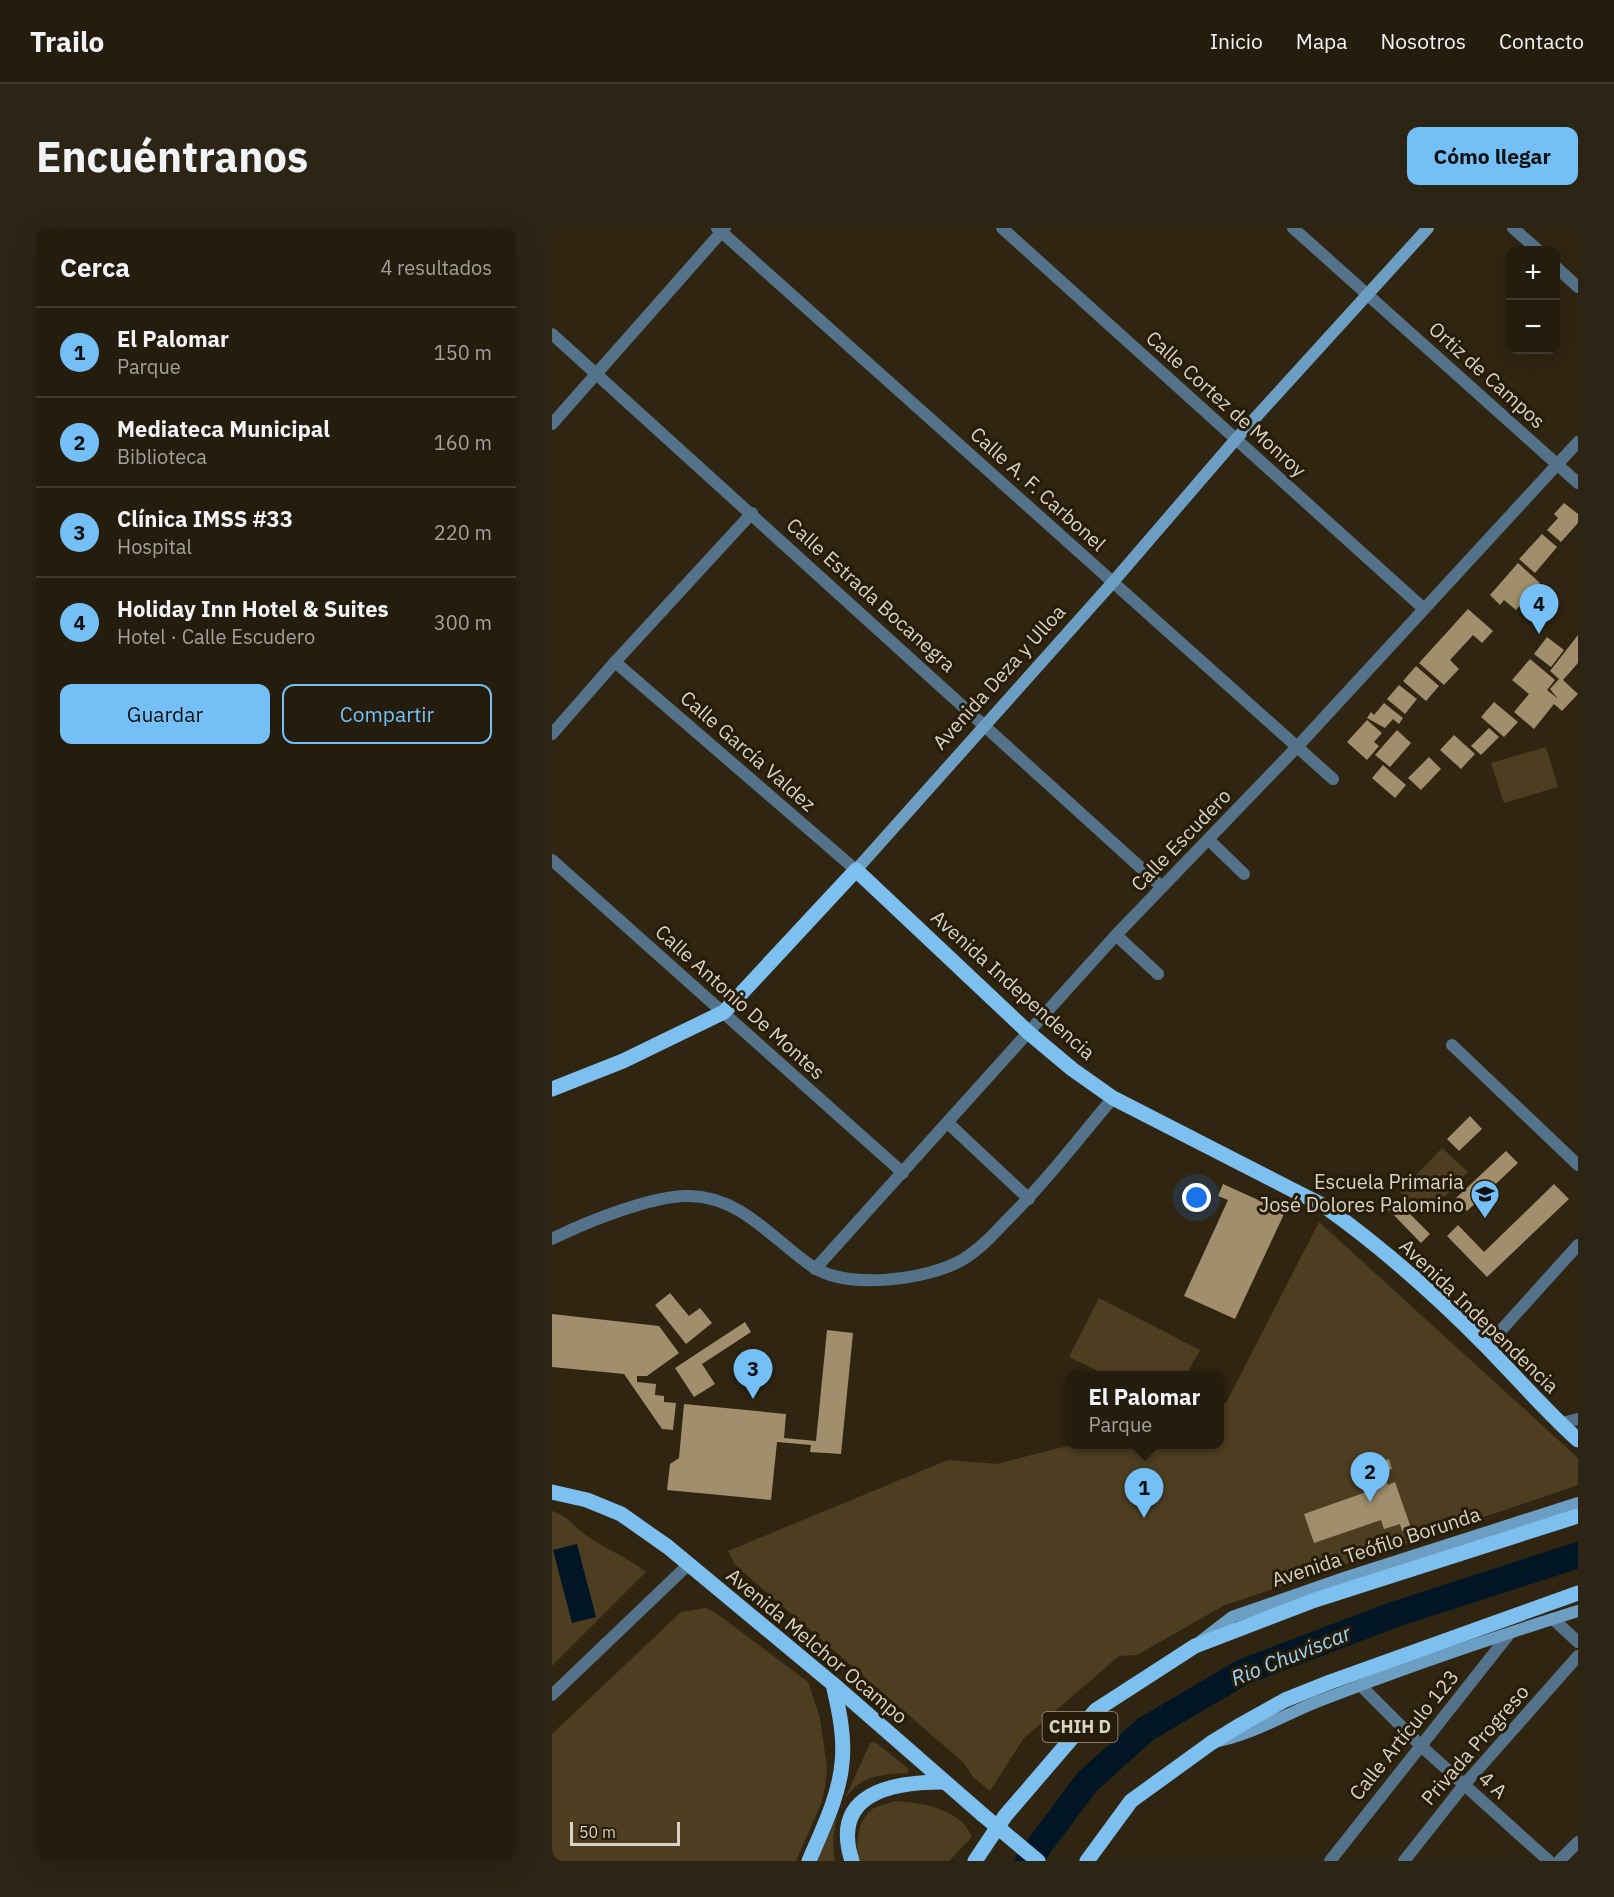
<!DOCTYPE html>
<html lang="es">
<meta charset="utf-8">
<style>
:root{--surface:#241c0d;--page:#2c2516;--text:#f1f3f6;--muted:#a3a19d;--line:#413a2e;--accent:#74c0f6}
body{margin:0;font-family:"IBM Plex Sans",sans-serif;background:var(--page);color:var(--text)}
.controls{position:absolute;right:18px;top:18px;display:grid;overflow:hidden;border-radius:12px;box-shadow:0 6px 24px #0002}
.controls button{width:54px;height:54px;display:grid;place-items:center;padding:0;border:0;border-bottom:2px solid var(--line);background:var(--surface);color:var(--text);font:30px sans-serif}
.scale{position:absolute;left:18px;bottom:15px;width:110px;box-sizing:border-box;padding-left:6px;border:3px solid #d9d2c6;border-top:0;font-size:16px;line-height:21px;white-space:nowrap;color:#d9d2c6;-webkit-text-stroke:4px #261c07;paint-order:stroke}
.you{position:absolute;left:645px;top:970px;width:21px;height:21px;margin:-15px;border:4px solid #fff;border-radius:50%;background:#1a73e8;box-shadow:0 0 0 9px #1a73e833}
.badge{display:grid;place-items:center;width:39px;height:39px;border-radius:50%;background:var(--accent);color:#111;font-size:20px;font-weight:700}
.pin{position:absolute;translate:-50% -50px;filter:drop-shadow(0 2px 3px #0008)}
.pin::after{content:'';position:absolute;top:32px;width:21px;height:18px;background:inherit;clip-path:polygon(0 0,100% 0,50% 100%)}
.popup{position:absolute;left:513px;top:1143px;width:159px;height:78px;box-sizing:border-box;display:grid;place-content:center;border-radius:12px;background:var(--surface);filter:drop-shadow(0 2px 4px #0005);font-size:20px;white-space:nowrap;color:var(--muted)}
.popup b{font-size:22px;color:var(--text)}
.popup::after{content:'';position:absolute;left:50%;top:100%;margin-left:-12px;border:12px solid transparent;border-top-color:var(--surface)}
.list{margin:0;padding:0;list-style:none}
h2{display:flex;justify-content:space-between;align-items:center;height:78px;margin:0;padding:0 24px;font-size:26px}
h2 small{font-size:20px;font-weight:400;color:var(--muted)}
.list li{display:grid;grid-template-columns:39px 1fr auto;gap:18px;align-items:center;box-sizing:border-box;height:90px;padding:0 24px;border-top:2px solid var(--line)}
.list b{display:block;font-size:22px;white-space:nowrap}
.list p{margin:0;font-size:20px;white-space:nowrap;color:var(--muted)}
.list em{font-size:20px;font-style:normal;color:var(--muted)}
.actions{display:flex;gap:12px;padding:18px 24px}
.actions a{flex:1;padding:14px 0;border:2px solid var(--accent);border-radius:12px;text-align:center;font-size:21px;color:var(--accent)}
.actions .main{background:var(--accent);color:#111}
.map{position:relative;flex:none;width:1026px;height:1633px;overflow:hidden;border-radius:12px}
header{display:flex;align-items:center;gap:36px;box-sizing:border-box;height:84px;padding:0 30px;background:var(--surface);border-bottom:2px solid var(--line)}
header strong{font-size:28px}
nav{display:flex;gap:33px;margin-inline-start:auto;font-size:21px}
.intro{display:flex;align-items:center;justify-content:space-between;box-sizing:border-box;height:144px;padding:0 36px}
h1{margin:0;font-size:42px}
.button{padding:15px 27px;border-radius:12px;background:var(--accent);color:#111;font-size:21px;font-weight:700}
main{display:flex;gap:36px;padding:0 36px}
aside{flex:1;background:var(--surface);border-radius:12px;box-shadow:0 6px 24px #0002}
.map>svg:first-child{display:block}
.green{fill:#4e3e21}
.water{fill:#011625}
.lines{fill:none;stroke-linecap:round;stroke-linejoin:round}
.river{stroke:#011625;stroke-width:26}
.building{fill:#a08e6c}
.street{stroke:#54738a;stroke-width:12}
.secondary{stroke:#6b9ec2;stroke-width:12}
.primary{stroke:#7dbfee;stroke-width:15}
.primary-bridge{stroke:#7dbfee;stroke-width:15}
.labels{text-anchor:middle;stroke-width:6;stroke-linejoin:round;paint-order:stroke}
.shield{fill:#261c07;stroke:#a39b8d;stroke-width:1.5}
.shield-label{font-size:18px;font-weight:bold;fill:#d9d2c6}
.street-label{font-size:20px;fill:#d9d2c6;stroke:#261c07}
.poi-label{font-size:20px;fill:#d9d2c6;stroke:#261c07;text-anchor:end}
.water-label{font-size:21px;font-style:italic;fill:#9cd5fe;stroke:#261c07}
</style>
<header>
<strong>Trailo</strong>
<nav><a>Inicio</a><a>Mapa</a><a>Nosotros</a><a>Contacto</a></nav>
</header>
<div class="intro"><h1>Encuéntranos</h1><a class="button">Cómo llegar</a></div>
<main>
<aside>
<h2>Cerca<small>4 resultados</small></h2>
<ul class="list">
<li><span class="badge">1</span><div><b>El Palomar</b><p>Parque</p></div><em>150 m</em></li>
<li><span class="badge">2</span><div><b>Mediateca Municipal</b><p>Biblioteca</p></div><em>160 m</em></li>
<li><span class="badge">3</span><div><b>Clínica IMSS #33</b><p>Hospital</p></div><em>220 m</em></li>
<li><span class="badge">4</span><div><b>Holiday Inn Hotel &amp; Suites</b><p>Hotel · Calle Escudero</p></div><em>300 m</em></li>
</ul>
<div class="actions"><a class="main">Guardar</a><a>Compartir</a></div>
</aside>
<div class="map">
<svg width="1026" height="1633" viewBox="0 0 1026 1633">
<rect width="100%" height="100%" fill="#302511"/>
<!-- green -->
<g class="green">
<path d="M 994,519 L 1006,559 L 952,575 L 939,535 Z"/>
<path d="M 890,920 L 916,944 L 874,988 L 848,964 Z"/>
<path d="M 767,994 L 1026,1230 L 1026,1257 L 671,1378 L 585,1427 L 567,1428 L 472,1510 L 438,1563 L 421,1549 L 412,1535 L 183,1337 L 176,1323 L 396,1232 L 445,1236 L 519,1217 L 667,1216 L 667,1177 L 674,1175 Z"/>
<path d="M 547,1070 L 648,1122 L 634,1147 L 554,1147 L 517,1129 Z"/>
<path d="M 0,1283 C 15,1287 25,1302 38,1310 C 56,1322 76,1330 94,1344 L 0,1438 Z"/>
<path d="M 154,1380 L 164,1385 L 256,1454 L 268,1490 L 275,1540 L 273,1559 L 269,1576 L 244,1633 L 0,1633 L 0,1506 L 129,1384 Z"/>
<path d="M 323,1514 L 357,1541 L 355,1545 C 341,1546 327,1546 314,1552 C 287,1563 277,1607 283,1633 L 265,1633 L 318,1515 Z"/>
<path d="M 343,1573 C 371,1575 408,1580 420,1609 L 397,1633 L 306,1633 C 304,1617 305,1594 319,1582 C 324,1578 336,1576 343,1573 Z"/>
</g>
<!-- water -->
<path class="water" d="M 25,1316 L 44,1389 L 20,1395 L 1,1322 Z"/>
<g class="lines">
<!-- river -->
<path class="river" d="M 476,1633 L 535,1554 L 594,1501 L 691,1444 L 841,1387 L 1026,1327"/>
</g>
<!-- building -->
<g class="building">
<path d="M 1012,275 L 1026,286 L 1026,295 L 1009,314 L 995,302 L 1006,290 L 1002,286 Z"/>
<path d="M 990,306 L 1005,319 L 983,345 L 967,331 Z"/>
<path d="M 966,335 L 988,355 L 964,382 L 952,372 L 948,377 L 938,367 Z"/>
<path d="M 916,381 L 941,403 L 930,415 L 921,407 L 898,432 L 907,441 L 892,457 L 867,435 Z"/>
<path d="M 1026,407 L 1026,435 L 1011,452 L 1026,466 L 1010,483 L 1002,476 L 982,501 L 962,484 L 977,466 L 960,452 L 978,431 L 1003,452 L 995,462 L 1006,471 L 998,461 L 1007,451 L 998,443 Z"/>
<path d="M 995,409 L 1012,422 L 999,439 L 982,426 Z"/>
<path d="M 864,438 L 887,458 L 874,473 L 851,453 Z"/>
<path d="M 847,457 L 865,471 L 853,486 L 835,471 Z"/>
<path d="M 942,474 L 966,494 L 952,509 L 929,489 Z"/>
<path d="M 832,475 L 851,490 L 847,496 L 841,491 L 833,500 L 815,490 L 819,484 L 822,487 Z"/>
<path d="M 815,492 L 830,505 L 822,514 L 827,518 L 815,532 L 795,514 Z"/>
<path d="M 937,500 L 947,509 L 929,527 L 919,518 Z"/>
<path d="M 845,502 L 859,515 L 838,539 L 823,527 Z"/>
<path d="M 902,507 L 923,526 L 909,541 L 888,522 Z"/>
<path d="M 877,529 L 889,541 L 869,562 L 856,550 Z"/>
<path d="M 831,537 L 854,557 L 843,570 L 820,550 Z"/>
<path d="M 918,888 L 930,901 L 907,923 L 895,911 Z"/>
<path d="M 954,923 L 966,935 L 915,983 L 903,971 Z"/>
<path d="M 671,956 L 733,984 L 683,1091 L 632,1068 L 676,972 L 666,968 Z"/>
<path d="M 1002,956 L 1017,971 L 935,1049 L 895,1008 L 906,997 L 932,1024 Z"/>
<path d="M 842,970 L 878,1006 L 869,1015 L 833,978 Z"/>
<path d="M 118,1065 L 137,1088 L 148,1080 L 160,1095 L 134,1116 L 103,1077 Z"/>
<path d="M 0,1086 L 107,1098 L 127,1125 L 95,1148 L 85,1148 L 85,1154 L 104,1156 L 103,1167 L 112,1168 L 112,1174 L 124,1175 L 121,1202 L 110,1201 L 72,1146 L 0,1139 Z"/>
<path d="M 193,1094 L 199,1104 L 150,1136 L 163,1156 L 142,1169 L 123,1140 Z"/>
<path d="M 275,1102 L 301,1105 L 289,1226 L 258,1224 L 259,1217 L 225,1214 L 219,1272 L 115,1262 L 118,1236 L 127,1230 L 132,1176 L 234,1186 L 232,1210 L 264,1213 Z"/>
<path d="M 837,1231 L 840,1241 L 832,1244 L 836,1257 L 843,1254 L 859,1300 L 850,1303 L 848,1296 L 832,1301 L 829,1292 L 762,1315 L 752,1286 L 820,1262 L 816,1252 L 812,1254 L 808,1241 Z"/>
</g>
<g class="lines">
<!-- street -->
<g class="street">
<path d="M 165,0 L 781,551"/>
<path d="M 450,0 L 871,380"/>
<path d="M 741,0 L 1026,255"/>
<path d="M 961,0 L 986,22"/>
<path d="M 1004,39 L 1026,59"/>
<path d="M 0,106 L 610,659"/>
<path d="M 0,196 L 173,0"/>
<path d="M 63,434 L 304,642"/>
<path d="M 0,506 L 63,434 L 200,285"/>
<path d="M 657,612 L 692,646"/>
<path d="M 0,632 L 351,945"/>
<path d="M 564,707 L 606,746"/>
<path d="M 900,817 L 1026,937"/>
<path d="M 396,895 L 477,971"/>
<path d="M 0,1011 C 32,995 103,966 138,968 C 190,969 221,1012 261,1039 C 296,1062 375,1052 410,1032 C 427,1022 441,1007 454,993 C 493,955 526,911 561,870"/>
<path d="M 263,1041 L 564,707 L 745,519 L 1026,214"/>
<path d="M 934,1119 L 1026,1017"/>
<path d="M 1007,1196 L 1026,1191"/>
<path d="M 1001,1391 L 1026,1414"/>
<path d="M 809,1458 L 869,1518 L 997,1633"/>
<path d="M 0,1467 L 137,1336"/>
<path d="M 778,1633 L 958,1405"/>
<path d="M 852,1633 L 912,1557 L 1026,1428"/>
<path d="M 1007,1633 L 1026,1614"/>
</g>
<!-- secondary -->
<g class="secondary">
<path d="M 304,642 L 561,354 L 684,211 L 876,0"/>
<path d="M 649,1413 L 680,1389 L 792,1350 L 1026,1275"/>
<path d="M 666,1513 C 701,1506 734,1486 767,1473 C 852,1440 939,1410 1026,1383"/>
</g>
<!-- primary -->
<g class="primary">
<path d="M 0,861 L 71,833 L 172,784 L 304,642 L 477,805 L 520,841 L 561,870 L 772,978 C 831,1020 885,1068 936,1120 C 966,1151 994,1183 1026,1212"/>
<path d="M 0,1264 L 35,1272 L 69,1286 L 116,1319 L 281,1456 L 431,1587"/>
<path d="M 257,1633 C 270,1602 287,1569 290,1535 C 293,1509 287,1482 281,1456"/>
<path d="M 300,1633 C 278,1565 340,1554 391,1554"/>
<path d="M 423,1633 L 453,1588 L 544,1482 L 643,1418 L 763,1372 L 1026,1288"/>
<path d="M 535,1633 L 579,1573 L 659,1515 L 690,1496 L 733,1472 L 778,1454 L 1026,1365"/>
</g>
<!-- primary-bridge -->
<path class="primary-bridge" d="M 431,1587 L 486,1633"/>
</g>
<!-- icons -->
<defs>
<g id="school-pin" transform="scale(1.5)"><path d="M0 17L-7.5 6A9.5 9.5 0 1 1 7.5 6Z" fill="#74c0f6" stroke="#261c07"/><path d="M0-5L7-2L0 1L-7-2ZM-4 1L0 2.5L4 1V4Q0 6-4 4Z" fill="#111"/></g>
</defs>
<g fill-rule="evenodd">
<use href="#school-pin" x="933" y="966"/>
</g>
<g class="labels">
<!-- shield labels -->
<rect class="shield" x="490.5" y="1484" width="75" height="30" rx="4.5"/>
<g class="shield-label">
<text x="528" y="1505">CHIH D</text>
</g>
<!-- street labels -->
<g class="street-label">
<text transform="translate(935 147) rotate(42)" y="7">Ortiz de Campos</text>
<text transform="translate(674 176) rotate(42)" y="7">Calle Cortez de Monroy</text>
<text transform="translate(486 261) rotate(42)" y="7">Calle A. F. Carbonel</text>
<text transform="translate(319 367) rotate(42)" y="7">Calle Estrada Bocanegra</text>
<text transform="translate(447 449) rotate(-48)" y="7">Avenida Deza y Ulloa</text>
<text transform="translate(196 523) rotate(41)" y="7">Calle García Valdez</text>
<text transform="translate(629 612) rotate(-46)" y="7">Calle Escudero</text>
<text transform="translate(461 757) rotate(42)" y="7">Avenida Independencia</text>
<text transform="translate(188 774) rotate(42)" y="7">Calle Antonio De Montes</text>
<text transform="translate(927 1088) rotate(44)" y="7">Avenida Independencia</text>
<text transform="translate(824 1319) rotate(-18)" y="7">Avenida Teófilo Borunda</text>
<text transform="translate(265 1418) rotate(40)" y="7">Avenida Melchor Ocampo</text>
<text transform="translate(852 1507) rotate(-51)" y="7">Calle Artículo 123</text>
<text transform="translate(923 1517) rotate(-49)" y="7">Privada Progreso</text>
<text transform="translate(941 1557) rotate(42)" y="7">4 A</text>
</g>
<!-- poi labels -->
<g class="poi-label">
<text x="912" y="961">Escuela Primaria<tspan x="912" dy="23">José Dolores Palomino</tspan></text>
</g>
<!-- water labels -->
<g class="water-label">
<text transform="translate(739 1428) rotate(-22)" y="7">Rio Chuviscar</text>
</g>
</g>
</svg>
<div class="controls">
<button>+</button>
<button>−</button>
</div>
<div class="scale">50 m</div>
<div class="you"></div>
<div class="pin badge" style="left:592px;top:1290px">1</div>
<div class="popup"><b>El Palomar</b>Parque</div>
<div class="pin badge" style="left:818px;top:1274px">2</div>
<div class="pin badge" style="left:201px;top:1171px">3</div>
<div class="pin badge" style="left:987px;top:406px">4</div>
</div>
</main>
